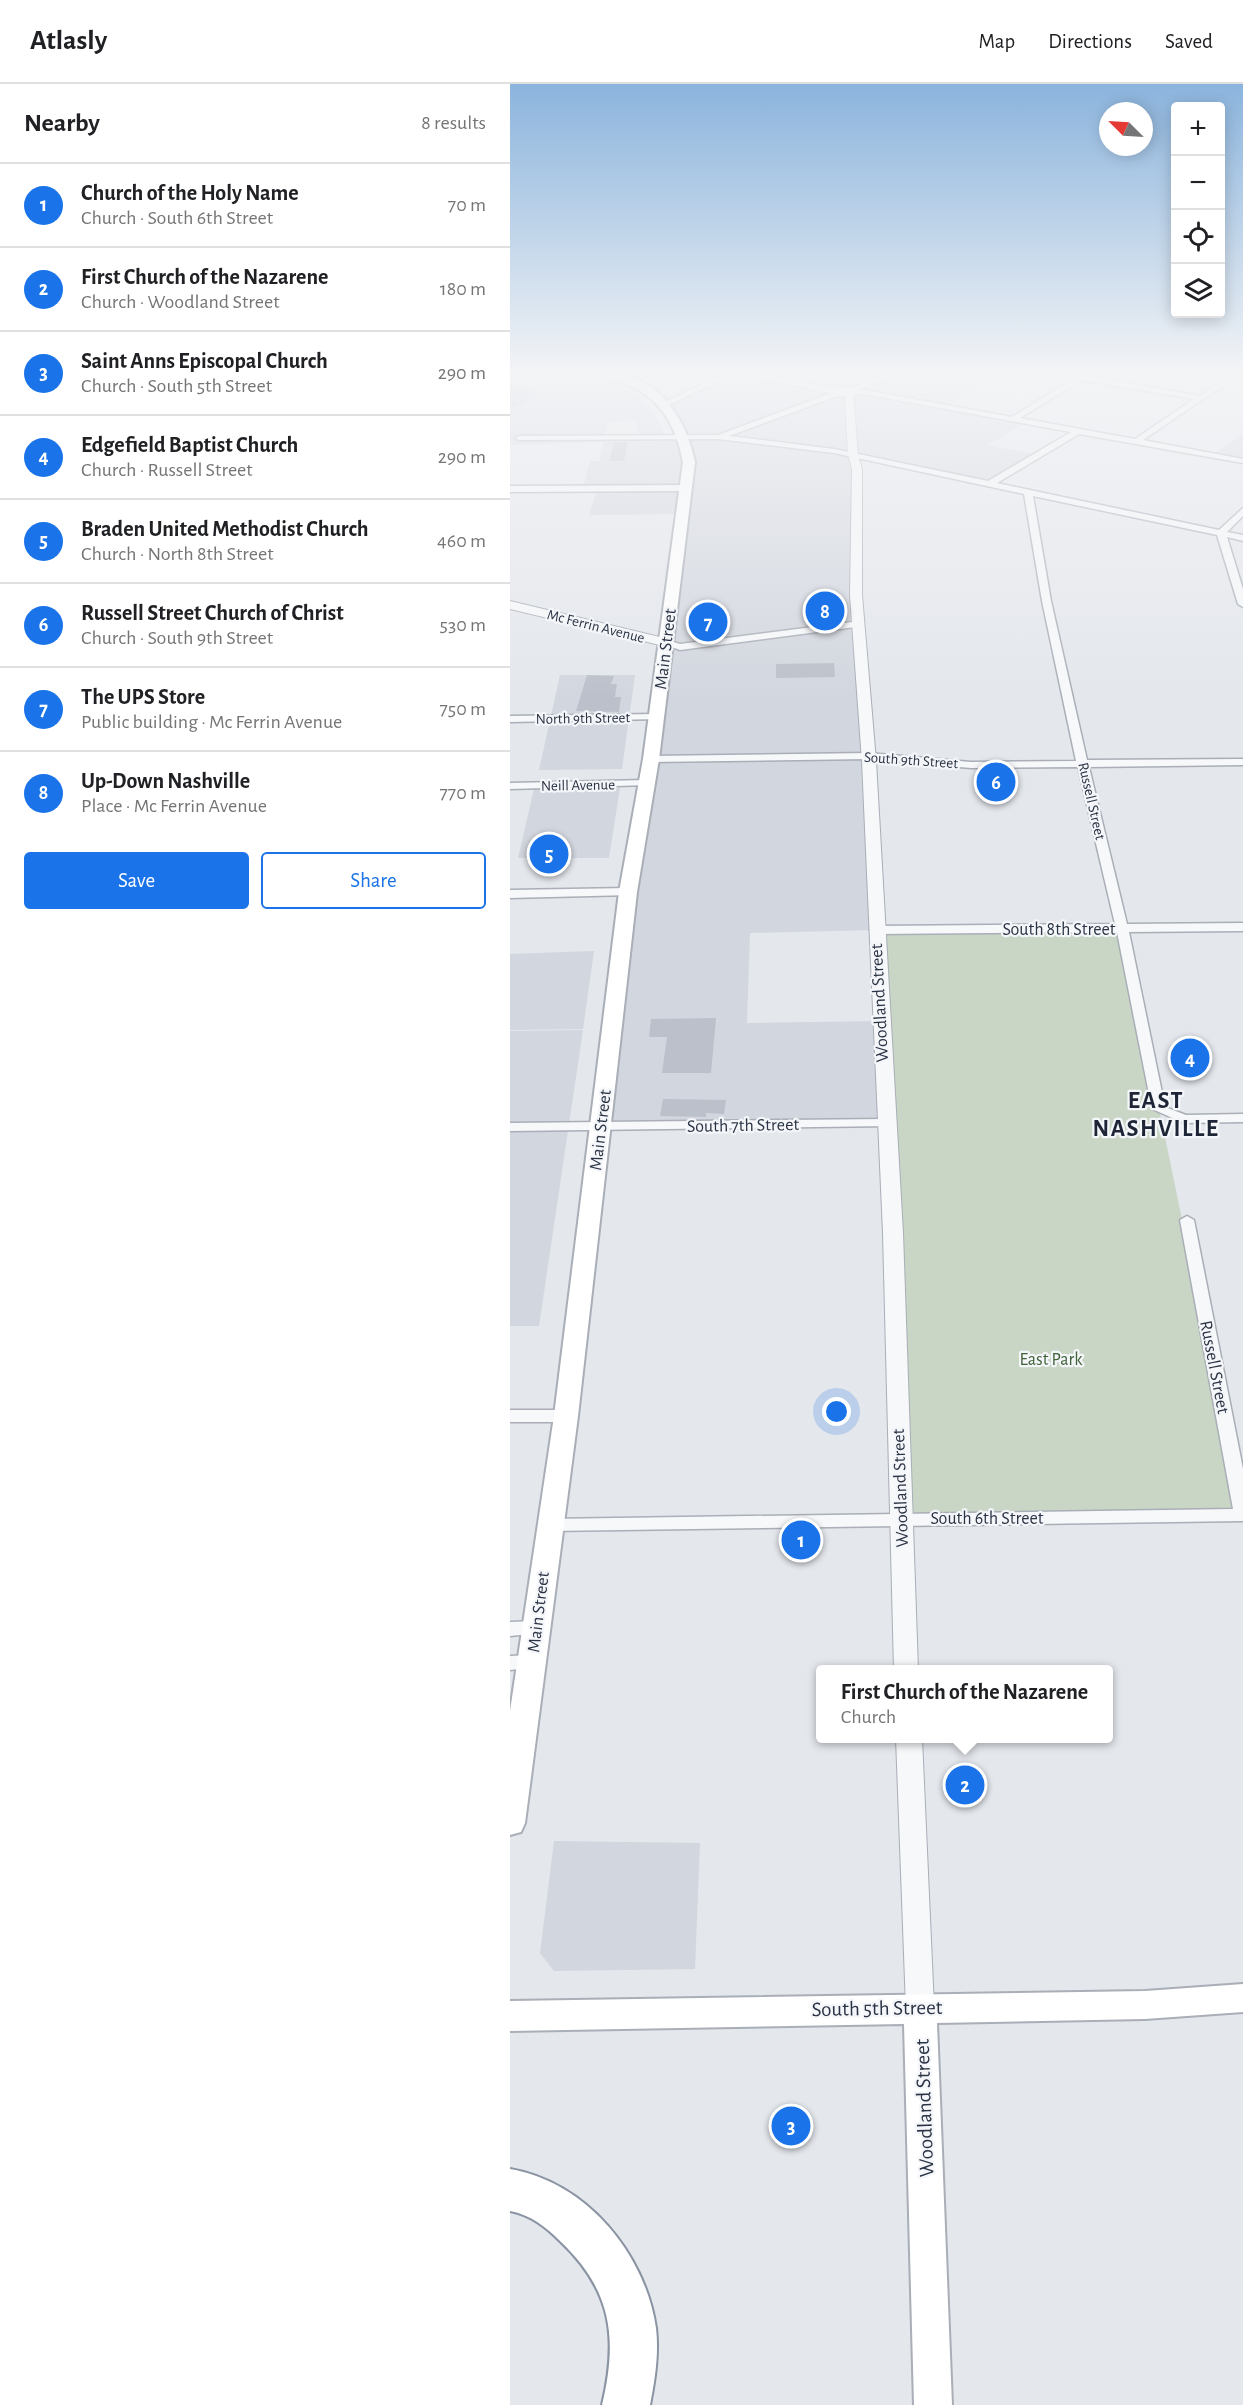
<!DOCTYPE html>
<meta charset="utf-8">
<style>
:root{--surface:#fff;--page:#f2f2f2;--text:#202124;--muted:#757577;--line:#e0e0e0;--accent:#1a73e8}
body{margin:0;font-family:"Alegreya Sans",sans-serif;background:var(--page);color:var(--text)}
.controls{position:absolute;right:18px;top:18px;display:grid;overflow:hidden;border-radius:6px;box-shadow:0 3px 15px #0003}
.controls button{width:54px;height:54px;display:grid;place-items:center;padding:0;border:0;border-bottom:2px solid var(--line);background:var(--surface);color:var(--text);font:30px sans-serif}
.compass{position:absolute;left:589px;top:18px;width:54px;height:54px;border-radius:50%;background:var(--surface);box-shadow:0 3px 15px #0003;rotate:294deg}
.you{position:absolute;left:327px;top:1328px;width:21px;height:21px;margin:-15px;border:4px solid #fff;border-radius:50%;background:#1a73e8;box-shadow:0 0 0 9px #1a73e833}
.badge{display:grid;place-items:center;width:39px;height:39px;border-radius:50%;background:var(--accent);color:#fff;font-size:20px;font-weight:700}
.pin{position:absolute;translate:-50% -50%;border:3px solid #fff;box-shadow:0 2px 6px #0006}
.popup{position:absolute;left:306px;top:1581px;width:297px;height:78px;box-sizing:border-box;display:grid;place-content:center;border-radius:6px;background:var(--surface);filter:drop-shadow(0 2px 4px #0005);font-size:20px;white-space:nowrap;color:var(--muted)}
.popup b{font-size:22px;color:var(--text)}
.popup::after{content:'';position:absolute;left:50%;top:100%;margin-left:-12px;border:12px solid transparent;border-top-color:var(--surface)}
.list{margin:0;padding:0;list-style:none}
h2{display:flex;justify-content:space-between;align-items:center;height:78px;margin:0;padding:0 24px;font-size:26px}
h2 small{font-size:20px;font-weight:400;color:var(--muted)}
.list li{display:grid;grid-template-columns:39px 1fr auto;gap:18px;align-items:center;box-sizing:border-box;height:84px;padding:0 24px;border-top:2px solid var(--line)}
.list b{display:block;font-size:22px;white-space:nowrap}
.list p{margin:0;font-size:20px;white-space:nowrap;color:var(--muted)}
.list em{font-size:20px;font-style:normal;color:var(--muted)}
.actions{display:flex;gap:12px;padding:18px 24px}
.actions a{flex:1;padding:14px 0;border:2px solid var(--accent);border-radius:6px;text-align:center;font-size:21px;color:var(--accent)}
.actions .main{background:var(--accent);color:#fff}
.icon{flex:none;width:33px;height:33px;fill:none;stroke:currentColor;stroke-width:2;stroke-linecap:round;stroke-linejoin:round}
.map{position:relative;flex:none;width:733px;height:2321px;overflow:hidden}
header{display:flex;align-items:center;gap:36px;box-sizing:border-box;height:84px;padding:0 30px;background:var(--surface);border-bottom:2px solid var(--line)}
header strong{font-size:28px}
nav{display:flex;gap:33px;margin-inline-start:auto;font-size:21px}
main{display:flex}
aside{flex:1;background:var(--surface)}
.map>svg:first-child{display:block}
.built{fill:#d2d6de;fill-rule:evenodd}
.green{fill:#c9d6c5}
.building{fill:#bbc0ca}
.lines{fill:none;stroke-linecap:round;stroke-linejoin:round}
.minor-casing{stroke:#a9aeb7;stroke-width:3}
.tertiary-casing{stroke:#a9aeb7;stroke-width:2}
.secondary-casing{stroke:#a9aeb7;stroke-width:4}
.motorway-casing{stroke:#8b94a3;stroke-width:4}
.minor{fill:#f7f8fa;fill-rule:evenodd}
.tertiary{fill:#f7f8fa;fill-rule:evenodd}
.secondary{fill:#fff;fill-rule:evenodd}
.motorway{fill:#fff;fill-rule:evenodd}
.labels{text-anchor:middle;stroke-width:4.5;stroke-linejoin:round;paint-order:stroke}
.far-street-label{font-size:15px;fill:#2b3445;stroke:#f4f6f9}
.street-label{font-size:18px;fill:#2b3445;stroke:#f4f6f9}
.park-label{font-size:18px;fill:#3f6138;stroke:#f4f6f9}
.near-street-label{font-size:21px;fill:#2b3445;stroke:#f4f6f9}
.district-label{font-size:24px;font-weight:bold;letter-spacing:1.5px;fill:#1d2536;stroke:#f4f6f9}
</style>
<header>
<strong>Atlasly</strong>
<nav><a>Map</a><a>Directions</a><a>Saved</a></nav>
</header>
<main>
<aside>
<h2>Nearby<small>8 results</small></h2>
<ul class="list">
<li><span class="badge">1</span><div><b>Church of the Holy Name</b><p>Church · South 6th Street</p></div><em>70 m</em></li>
<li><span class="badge">2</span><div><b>First Church of the Nazarene</b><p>Church · Woodland Street</p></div><em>180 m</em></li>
<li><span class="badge">3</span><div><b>Saint Anns Episcopal Church</b><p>Church · South 5th Street</p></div><em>290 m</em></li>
<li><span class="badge">4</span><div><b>Edgefield Baptist Church</b><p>Church · Russell Street</p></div><em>290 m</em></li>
<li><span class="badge">5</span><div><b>Braden United Methodist Church</b><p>Church · North 8th Street</p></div><em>460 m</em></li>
<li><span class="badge">6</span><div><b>Russell Street Church of Christ</b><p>Church · South 9th Street</p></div><em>530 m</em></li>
<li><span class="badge">7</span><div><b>The UPS Store</b><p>Public building · Mc Ferrin Avenue</p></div><em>750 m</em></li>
<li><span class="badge">8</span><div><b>Up-Down Nashville</b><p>Place · Mc Ferrin Avenue</p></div><em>770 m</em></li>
</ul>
<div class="actions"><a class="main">Save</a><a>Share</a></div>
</aside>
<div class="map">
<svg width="733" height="2321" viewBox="0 0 733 2321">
<rect width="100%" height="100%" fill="#e4e7ec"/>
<!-- built -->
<g class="built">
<path d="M 0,288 L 83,288 L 131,313 L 143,327 L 157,354 L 174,354 L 156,319 L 224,288 L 282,298 L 306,288 L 495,288 L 436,322 L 516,338 L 478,361 L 529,371 L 480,400 L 344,371 L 366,846 L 240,849 L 237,939 L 370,937 L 375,1039 L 90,1043 L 172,430 L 79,431 L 87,405 L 73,405 L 80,377 L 89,377 L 94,358 L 0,361 ZM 126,336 L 129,354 L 99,354 L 94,357 L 98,338 Z"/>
<path d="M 733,350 L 733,377 L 701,371 L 705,369 Z"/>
<path d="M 50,591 L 125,591 L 112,685 L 29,686 Z"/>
<path d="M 110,704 L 99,774 L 8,774 L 24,705 Z"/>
<path d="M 84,867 L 73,945 L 0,946 L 0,870 Z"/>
<path d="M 73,946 L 29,1242 L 0,1242 L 0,947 Z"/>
<path d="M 44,1757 L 190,1759 L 185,1885 L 44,1887 L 30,1869 Z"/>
</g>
<!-- green -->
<path class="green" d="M 612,845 L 733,1431 L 390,1434 L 366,846 Z"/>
<!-- building -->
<g class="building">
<path d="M 0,301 L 20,304 L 28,312 L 0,325 Z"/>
<path d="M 104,358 L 118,358 L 114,377 L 99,377 Z"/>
<path d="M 301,517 L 328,517 L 329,537 L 312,540 L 311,536 L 302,537 Z"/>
<path d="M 324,579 L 325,593 L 266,594 L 266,580 Z"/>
<path d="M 77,591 L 104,592 L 101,600 L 107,600 L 105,613 L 111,613 L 109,628 L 66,627 Z"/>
<path d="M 206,934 L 201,989 L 152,989 L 157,953 L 139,953 L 141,935 Z"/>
<path d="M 153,1015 L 216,1016 L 214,1030 L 196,1029 L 196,1033 L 150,1032 Z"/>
</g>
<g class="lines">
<!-- minor casing -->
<g class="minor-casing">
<g id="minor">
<path d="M 218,288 L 228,288 L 159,321 L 152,319 Z"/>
<path d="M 537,288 L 569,291 L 574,289 L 577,292 L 690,312 L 725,288 L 733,288 L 633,356 L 733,375 L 733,379 L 569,350 L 487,399 L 709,446 L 733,424 L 733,432 L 717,448 L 733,451 L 733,457 L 717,453 L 733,505 L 733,523 L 728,520 L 707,451 L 523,412 L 541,517 L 577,676 L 733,675 L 733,681 L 579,683 L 617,840 L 733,839 L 733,847 L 619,848 L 655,1023 L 676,1031 L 733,1030 L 733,1038 L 674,1039 L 642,1025 L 607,848 L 366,850 L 360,846 L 366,842 L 605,840 L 568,683 L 461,684 L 358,675 L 141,678 L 136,675 L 141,672 L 358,669 L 461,678 L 566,677 L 532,517 L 514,410 L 324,369 L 208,355 L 9,356 L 5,354 L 9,352 L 208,351 L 321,309 L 354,306 L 502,333 L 564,294 ZM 572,296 L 684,315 L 625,355 L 510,334 ZM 354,310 L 561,348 L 478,397 L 324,365 L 219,352 L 325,313 Z"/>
<path d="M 0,402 L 177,401 L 181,404 L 177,407 L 0,408 Z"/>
<path d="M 350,537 L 353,538 L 353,542 L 170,566 L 149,558 L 154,555 L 170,560 Z"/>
<path d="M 146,630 L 151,633 L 150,635 L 0,638 L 0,632 Z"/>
<path d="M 136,696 L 140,697 L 140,701 L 0,705 L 0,699 Z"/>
<path d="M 118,804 L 124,808 L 122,811 L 0,814 L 0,806 Z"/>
<path d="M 375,1035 L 380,1036 L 382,1039 L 380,1042 L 0,1047 L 0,1039 Z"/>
<path d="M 677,1132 L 684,1136 L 733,1385 L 733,1437 L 40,1447 L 34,1445 L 31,1441 L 34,1437 L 40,1435 L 723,1425 L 670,1136 Z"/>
<path d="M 0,1326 L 56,1326 L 62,1328 L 64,1332 L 62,1336 L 56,1338 L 0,1338 Z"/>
<path d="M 25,1537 L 31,1539 L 34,1544 L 31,1549 L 0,1552 L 0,1538 Z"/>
<path d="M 22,1571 L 29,1573 L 31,1578 L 29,1583 L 0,1586 L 0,1572 Z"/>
</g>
</g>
<!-- tertiary casing -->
<g class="tertiary-casing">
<g id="tertiary">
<path d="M 219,288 C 258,286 295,303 334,304 C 352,305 370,287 391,288 L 343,309 L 348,371 L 352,385 L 352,511 L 366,677 L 393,1149 L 408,1586 L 384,1586 L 373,1149 L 352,677 L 340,511 L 342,385 L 338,371 L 335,312 Z"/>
<path d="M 0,517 L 158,555 L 160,558 L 154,562 L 0,525 Z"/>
<path d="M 386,1654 L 412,1654 L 424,1924 L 420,1933 L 410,1936 L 400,1933 L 396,1924 Z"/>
</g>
</g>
<!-- secondary casing -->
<g class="secondary-casing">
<g id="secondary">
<path d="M 91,288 C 144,286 176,332 185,378 L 149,675 L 127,808 L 68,1332 L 15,1739 L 11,1748 L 0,1751 L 0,1627 L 44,1332 L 109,808 L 133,675 L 173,378 C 166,344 154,318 121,302 C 112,298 99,295 91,288 Z"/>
<path d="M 733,1900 L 733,1928 L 635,1935 L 427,1939 L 442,2321 L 404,2321 L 394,1940 L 0,1947 L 0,1917 L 635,1907 Z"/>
</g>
</g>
<!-- motorway casing -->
<g class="motorway-casing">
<path id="motorway" d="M 0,2085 C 76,2098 135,2169 146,2244 C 149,2270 145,2295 140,2321 L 92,2321 C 108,2254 102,2206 50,2157 C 36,2143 21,2131 0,2127 Z"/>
</g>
<!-- minor -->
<use href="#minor" class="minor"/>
<!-- tertiary -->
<use href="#tertiary" class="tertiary"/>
<!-- secondary -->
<use href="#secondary" class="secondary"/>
<!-- motorway -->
<use href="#motorway" class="motorway"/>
</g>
<!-- sky -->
<linearGradient id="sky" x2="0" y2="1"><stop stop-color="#8bb4dd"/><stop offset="0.47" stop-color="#f3f4f6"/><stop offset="1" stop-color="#f3f4f6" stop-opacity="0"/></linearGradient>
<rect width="733" height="613" fill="url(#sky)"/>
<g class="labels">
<!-- far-street labels -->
<g class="far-street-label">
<text transform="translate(86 542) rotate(14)" y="5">Mc Ferrin Avenue</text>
<text transform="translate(73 634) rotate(-1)" y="5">North 9th Street</text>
<text transform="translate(401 676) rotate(4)" y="5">South 9th Street</text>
<text transform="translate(68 701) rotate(-1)" y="5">Neill Avenue</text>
<text transform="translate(582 717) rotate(77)" y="5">Russell Street</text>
</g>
<!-- street labels -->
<g class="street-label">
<text transform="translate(155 565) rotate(-83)" y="6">Main Street</text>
<text x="549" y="851">South 8th Street</text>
<text transform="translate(369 919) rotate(-93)" y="6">Woodland Street</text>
<text transform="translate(233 1041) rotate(-1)" y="6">South 7th Street</text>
<text transform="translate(90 1046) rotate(-83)" y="6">Main Street</text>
<text transform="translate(705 1283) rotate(79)" y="6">Russell Street</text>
<text transform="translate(390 1404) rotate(-92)" y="6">Woodland Street</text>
<text x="477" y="1440">South 6th Street</text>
<text transform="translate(28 1528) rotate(-83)" y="6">Main Street</text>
</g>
<!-- park labels -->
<g class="park-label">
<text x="541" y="1281">East Park</text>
</g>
<!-- near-street labels -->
<g class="near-street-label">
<text transform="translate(367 1924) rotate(-1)" y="7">South 5th Street</text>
<text transform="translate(414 2024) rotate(-92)" y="7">Woodland Street</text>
</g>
<!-- district labels -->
<g class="district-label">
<text x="646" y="1024">EAST<tspan x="646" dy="28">NASHVILLE</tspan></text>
</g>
</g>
</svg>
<div class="controls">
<button>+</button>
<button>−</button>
<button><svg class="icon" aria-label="locate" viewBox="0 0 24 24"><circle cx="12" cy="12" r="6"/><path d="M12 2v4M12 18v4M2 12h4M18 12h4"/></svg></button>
<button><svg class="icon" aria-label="layers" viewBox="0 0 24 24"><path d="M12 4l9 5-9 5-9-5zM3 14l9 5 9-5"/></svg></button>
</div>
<svg class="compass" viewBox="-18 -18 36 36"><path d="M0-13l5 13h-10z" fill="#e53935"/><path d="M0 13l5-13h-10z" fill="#757577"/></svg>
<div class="you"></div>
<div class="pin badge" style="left:291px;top:1456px">1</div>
<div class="pin badge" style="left:455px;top:1701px">2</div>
<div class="popup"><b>First Church of the Nazarene</b>Church</div>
<div class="pin badge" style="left:281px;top:2042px">3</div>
<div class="pin badge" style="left:680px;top:974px">4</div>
<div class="pin badge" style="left:39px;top:770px">5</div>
<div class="pin badge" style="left:486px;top:698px">6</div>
<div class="pin badge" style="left:198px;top:538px">7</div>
<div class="pin badge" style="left:315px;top:527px">8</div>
</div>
</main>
